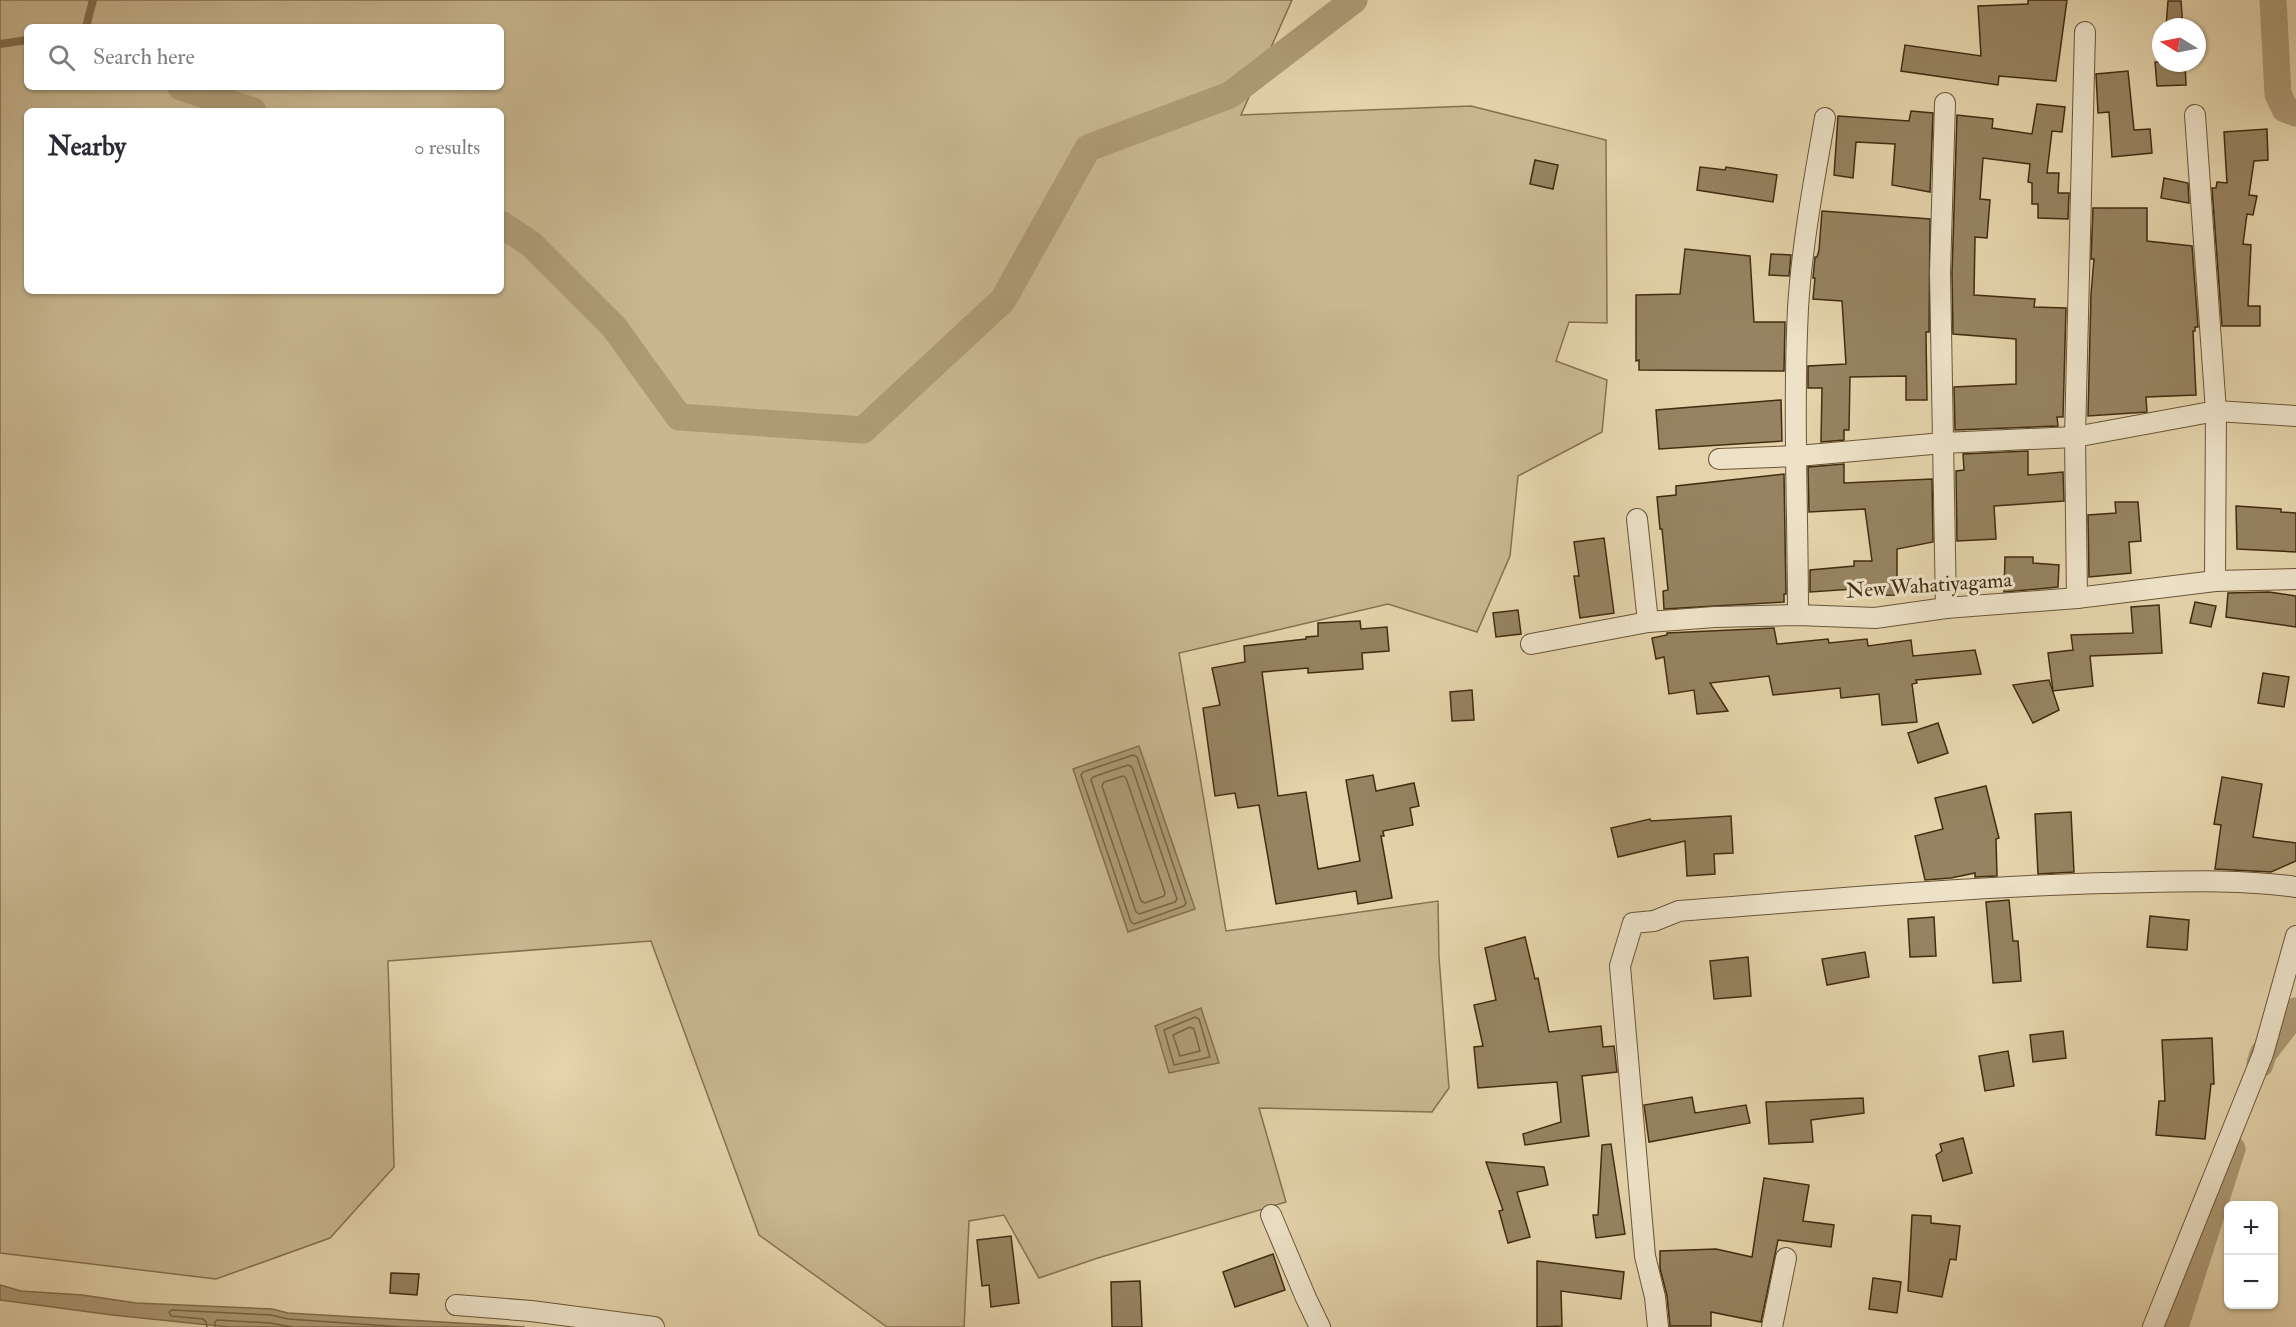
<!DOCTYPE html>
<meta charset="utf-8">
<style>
:root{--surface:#fff;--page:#f7f7f7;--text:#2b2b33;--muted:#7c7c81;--line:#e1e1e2}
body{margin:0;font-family:"IM FELL Double Pica",serif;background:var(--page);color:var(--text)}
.controls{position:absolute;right:18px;bottom:18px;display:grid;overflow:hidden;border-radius:9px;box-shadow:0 2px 4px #0004}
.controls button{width:54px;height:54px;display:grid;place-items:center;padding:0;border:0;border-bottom:2px solid var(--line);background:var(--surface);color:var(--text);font:30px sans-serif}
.compass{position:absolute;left:2152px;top:18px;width:54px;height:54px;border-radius:50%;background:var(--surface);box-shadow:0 2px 4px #0004;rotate:280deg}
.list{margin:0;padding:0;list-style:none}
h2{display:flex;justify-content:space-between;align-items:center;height:78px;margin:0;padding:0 24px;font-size:26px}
h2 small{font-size:20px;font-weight:400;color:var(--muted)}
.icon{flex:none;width:33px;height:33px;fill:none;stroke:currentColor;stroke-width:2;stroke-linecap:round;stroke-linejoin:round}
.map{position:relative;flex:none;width:2296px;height:1327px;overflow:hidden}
.search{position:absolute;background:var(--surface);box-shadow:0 2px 4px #0004;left:24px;top:24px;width:480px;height:66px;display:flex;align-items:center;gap:15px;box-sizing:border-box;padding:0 21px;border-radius:9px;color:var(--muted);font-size:22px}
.panel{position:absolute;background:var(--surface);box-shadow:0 2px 4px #0004;left:24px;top:108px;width:480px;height:186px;border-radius:9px}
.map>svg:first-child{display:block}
.green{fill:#c8b791;stroke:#857250;stroke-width:1.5;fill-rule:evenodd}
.water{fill:#ad9b76;stroke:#826f4d;stroke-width:1.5}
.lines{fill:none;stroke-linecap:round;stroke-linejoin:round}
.shore{stroke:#786443;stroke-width:1.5}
.stream{stroke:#826f4d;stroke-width:8}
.canal{stroke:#ad9b76;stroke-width:27}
.building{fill:#968361;stroke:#422d10;stroke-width:1.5}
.minor-casing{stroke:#6a5637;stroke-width:22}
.minor{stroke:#ede2c8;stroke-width:20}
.labels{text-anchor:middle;stroke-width:6;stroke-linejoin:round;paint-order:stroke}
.street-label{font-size:21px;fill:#422d10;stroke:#ede2c8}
</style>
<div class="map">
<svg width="2296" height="1327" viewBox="0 0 2296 1327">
<rect width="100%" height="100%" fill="#e4d3ab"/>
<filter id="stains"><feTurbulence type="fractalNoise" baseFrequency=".00333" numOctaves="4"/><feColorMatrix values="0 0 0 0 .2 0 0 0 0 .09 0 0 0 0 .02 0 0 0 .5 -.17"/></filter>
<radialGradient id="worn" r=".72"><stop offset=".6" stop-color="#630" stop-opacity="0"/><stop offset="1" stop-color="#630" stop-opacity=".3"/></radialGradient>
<!-- green -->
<path class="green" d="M 0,0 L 1292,0 L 1241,115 L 1471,106 L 1606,140 L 1607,323 L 1569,322 L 1556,361 L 1607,380 L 1602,432 L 1518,476 L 1510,556 L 1477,632 L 1388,604 L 1179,653 L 1226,931 L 1438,901 L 1439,957 L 1449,1088 L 1432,1112 L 1259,1108 L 1286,1202 L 1098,1258 L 1039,1278 L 1004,1215 L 969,1221 L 964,1327 L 887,1327 L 759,1235 L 651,941 L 388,961 L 394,1167 L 330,1238 L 216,1279 L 0,1253 ZM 27,27 L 501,27 L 501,87 L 27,87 ZM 27,111 L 501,111 L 501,291 L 27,291 Z"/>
<!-- water -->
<g class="water">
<path d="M 1139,746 L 1195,909 L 1128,932 L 1073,769 Z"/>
<path d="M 1201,1008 L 1219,1063 L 1169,1073 L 1155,1026 Z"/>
<path d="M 0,1285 L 21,1291 L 82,1295 L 136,1303 L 272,1309 L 288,1313 L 525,1327 L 229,1327 L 112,1315 L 0,1300 Z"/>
</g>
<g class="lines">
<!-- shore -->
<g class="shore">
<path d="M 1133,755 L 1137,757 L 1186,903 L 1184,906 L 1134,924 L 1131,922 L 1081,775 L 1083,772 Z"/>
<path d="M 1128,765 L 1132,767 L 1177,899 L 1175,902 L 1139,914 L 1136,912 L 1091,780 L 1093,777 Z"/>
<path d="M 1123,776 L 1126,778 L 1165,893 L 1164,896 L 1145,903 L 1141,901 L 1102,786 L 1104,782 Z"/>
<path d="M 1195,1017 L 1199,1019 L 1210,1057 L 1174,1065 L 1164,1030 Z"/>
<path d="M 1190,1027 L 1194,1029 L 1200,1051 L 1180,1056 L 1173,1035 Z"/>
<path d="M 207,1327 L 206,1322 L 203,1319 L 171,1316 L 169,1312 L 172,1310 L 271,1315 L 288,1319 L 403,1327"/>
<path d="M 215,1327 L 215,1322 L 217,1320 L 270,1323 L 292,1327"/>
</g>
<!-- stream -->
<g class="stream">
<path d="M 86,27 L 93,0"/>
<path d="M 0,44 L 27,40"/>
</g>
<!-- canal -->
<g class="canal">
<path d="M 2273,0 L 2278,94 L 2285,109 L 2296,113"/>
<path d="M 181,87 L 253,111"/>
<path d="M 501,224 L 531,244 L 614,327 L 679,417 L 863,430 L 1003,300 L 1088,148 L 1230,95 L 1354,0"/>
<path d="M 2260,1064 L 2263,1054 L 2296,1011"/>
<path d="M 2175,1327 L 2232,1149"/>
</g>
</g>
<!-- building -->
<g class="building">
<path d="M 2028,0 L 2067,0 L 2056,81 L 1999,76 L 1998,85 L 1901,71 L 1905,45 L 1981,56 L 1978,6 L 2028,4 Z"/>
<path d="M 2168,1 L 2181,1 L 2183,27 L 2166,27 Z"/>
<path d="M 2155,62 L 2185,63 L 2186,85 L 2157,86 Z"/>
<path d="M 2128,71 L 2134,130 L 2150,129 L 2152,153 L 2112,157 L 2109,112 L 2098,113 L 2096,74 Z"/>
<path d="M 2037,104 L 2065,107 L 2062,132 L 2052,131 L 2047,173 L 2059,173 L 2058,193 L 2069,193 L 2068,219 L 2038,218 L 2038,204 L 2032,204 L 2032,183 L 2028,182 L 2030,164 L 1983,158 L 1980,199 L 1990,200 L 1987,238 L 1975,237 L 1974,295 L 2035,299 L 2034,307 L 2066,308 L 2063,417 L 2057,417 L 2058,426 L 1955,430 L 1954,387 L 2016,384 L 2016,339 L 1953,334 L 1952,273 L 1957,115 L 1993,119 L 1992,128 L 2032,134 Z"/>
<path d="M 1911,111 L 1933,113 L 1930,192 L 1892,185 L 1895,144 L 1856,142 L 1853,178 L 1834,175 L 1838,116 L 1909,121 Z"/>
<path d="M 2267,129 L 2268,160 L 2254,161 L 2249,195 L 2257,196 L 2253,215 L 2247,214 L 2243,244 L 2251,245 L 2248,306 L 2260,306 L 2260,326 L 2222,326 L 2212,188 L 2216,188 L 2217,182 L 2227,183 L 2224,132 Z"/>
<path d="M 1535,160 L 1558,165 L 1553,189 L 1530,184 Z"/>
<path d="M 1700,167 L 1725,170 L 1726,167 L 1777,175 L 1773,202 L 1697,190 Z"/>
<path d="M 2164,178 L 2188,183 L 2189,203 L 2161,198 Z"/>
<path d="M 2093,208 L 2147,208 L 2147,241 L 2192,246 L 2198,327 L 2195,327 L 2195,331 L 2193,331 L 2196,395 L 2146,397 L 2147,412 L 2088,416 L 2091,294 L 2094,259 L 2091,259 Z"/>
<path d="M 1822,211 L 1930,219 L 1929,332 L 1926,332 L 1926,334 L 1927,400 L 1906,400 L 1906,376 L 1850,377 L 1849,430 L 1844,430 L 1844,440 L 1821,442 L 1822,388 L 1808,388 L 1808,366 L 1846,364 L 1842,301 L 1813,299 L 1815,278 L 1813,278 L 1815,257 L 1817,257 L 1819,250 Z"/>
<path d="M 1685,249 L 1750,256 L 1754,322 L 1785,322 L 1784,371 L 1639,370 L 1639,360 L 1636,361 L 1636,295 L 1680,294 Z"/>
<path d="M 1771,254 L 1791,255 L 1789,276 L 1769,275 Z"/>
<path d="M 1781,400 L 1782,441 L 1659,449 L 1656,410 Z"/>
<path d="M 2028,451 L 2028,475 L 2063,472 L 2064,501 L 1994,506 L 1996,539 L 1957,541 L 1956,471 L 1964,470 L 1963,454 Z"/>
<path d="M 1844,464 L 1844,483 L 1932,479 L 1933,542 L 1897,549 L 1897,595 L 1854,596 L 1854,589 L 1810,592 L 1810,570 L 1854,566 L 1854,561 L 1872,561 L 1865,509 L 1809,512 L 1808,467 Z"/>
<path d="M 1784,474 L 1786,594 L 1784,594 L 1784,602 L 1664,609 L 1663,591 L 1668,590 L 1662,529 L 1660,529 L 1657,497 L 1676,495 L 1676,486 Z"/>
<path d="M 2115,502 L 2138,502 L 2141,541 L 2129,542 L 2131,573 L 2089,577 L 2088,515 L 2116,513 Z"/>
<path d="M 2236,506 L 2281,509 L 2281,512 L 2296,513 L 2296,552 L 2237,549 Z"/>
<path d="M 1604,538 L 1614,613 L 1580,618 L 1574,576 L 1579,576 L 1574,542 Z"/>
<path d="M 2005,557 L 2033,557 L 2033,563 L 2059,565 L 2058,587 L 2004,592 Z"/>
<path d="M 2269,592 L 2296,596 L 2296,627 L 2226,617 L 2228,593 Z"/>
<path d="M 2195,602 L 2216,606 L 2211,627 L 2190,623 Z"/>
<path d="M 2159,605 L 2162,653 L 2090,656 L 2093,686 L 2053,691 L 2048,653 L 2073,650 L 2071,635 L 2133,633 L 2131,607 Z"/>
<path d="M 1518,610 L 1521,634 L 1496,637 L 1493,613 Z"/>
<path d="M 1360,621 L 1361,629 L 1387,627 L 1389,651 L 1362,653 L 1363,669 L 1308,673 L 1308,668 L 1262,672 L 1278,796 L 1306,792 L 1318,869 L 1360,861 L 1346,780 L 1373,775 L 1376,791 L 1414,783 L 1419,806 L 1410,808 L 1413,825 L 1383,831 L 1384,836 L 1381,836 L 1392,898 L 1358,904 L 1356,891 L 1276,904 L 1259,805 L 1238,808 L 1235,793 L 1215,796 L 1203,708 L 1220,705 L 1212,668 L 1245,662 L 1244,646 L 1306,639 L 1306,637 L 1318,636 L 1318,623 Z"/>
<path d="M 1774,628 L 1777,644 L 1828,639 L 1829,643 L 1867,639 L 1868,646 L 1911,640 L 1913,656 L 1975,650 L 1981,674 L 1916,680 L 1917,683 L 1912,684 L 1917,722 L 1882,725 L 1879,694 L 1841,698 L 1840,688 L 1773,695 L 1769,676 L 1710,683 L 1728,711 L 1697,714 L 1694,690 L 1669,694 L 1664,657 L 1656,659 L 1652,638 L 1667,635 L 1667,633 Z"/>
<path d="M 2263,673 L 2289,677 L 2284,707 L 2258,703 Z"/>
<path d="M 2049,680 L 2059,710 L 2033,723 L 2013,685 Z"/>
<path d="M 1472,690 L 1474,720 L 1452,721 L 1450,692 Z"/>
<path d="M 1938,723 L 1948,753 L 1918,763 L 1908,733 Z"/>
<path d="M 2222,777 L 2262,784 L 2253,837 L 2296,843 L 2296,861 L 2271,872 L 2215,869 L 2221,825 L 2214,824 Z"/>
<path d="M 1986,786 L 1999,838 L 1996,839 L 1997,876 L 1975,877 L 1975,873 L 1951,878 L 1925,880 L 1915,836 L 1943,829 L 1935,798 Z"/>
<path d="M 2071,812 L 2074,872 L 2038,874 L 2035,814 Z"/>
<path d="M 1731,816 L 1733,853 L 1714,854 L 1715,874 L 1687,876 L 1685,841 L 1618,857 L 1611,828 L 1650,819 L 1651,821 Z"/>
<path d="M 2009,900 L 2013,941 L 2018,941 L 2021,981 L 1993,983 L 1986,902 Z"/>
<path d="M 2150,916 L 2189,920 L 2187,950 L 2147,947 Z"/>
<path d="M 1934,917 L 1936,956 L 1910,957 L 1908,919 Z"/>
<path d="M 1525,937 L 1535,979 L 1538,978 L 1549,1032 L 1601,1026 L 1603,1047 L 1614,1046 L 1617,1072 L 1582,1076 L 1589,1136 L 1525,1145 L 1523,1134 L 1561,1122 L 1557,1082 L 1478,1088 L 1474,1047 L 1483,1046 L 1474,1005 L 1496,1000 L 1485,948 Z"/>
<path d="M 1865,952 L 1869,977 L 1827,985 L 1822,959 Z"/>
<path d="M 1748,957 L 1751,996 L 1714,999 L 1710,961 Z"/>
<path d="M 2063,1031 L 2066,1058 L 2033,1062 L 2030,1035 Z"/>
<path d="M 2212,1038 L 2214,1084 L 2211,1084 L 2205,1139 L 2156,1135 L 2159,1101 L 2165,1101 L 2162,1040 Z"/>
<path d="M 2008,1051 L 2014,1086 L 1985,1091 L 1979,1056 Z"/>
<path d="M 1692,1097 L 1695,1113 L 1746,1105 L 1750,1123 L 1649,1142 L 1644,1105 Z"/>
<path d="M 1863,1098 L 1864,1113 L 1811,1120 L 1813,1142 L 1769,1144 L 1766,1102 Z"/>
<path d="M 1963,1138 L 1972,1173 L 1943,1181 L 1936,1155 L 1942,1151 L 1940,1144 Z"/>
<path d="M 1611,1144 L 1625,1234 L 1596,1238 L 1593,1215 L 1598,1215 L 1602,1145 Z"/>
<path d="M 1486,1162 L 1544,1167 L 1548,1185 L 1517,1192 L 1530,1237 L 1508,1243 L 1499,1211 L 1503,1210 Z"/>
<path d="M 1764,1178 L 1809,1185 L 1803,1221 L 1834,1225 L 1831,1247 L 1778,1240 L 1761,1322 L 1711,1312 L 1711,1326 L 1670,1326 L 1667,1296 L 1660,1268 L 1660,1251 L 1716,1249 L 1752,1257 Z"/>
<path d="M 1912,1215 L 1931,1216 L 1931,1223 L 1960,1226 L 1956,1260 L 1950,1259 L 1942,1297 L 1908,1291 Z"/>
<path d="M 1011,1236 L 1019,1303 L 991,1307 L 989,1285 L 982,1286 L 977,1240 Z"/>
<path d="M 1273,1254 L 1285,1290 L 1235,1307 L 1223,1272 Z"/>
<path d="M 1537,1261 L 1624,1272 L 1621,1299 L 1561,1291 L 1562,1326 L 1537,1327 Z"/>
<path d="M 391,1273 L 419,1274 L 417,1295 L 390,1293 Z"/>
<path d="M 1873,1278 L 1901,1282 L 1897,1313 L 1869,1309 Z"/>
<path d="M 1140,1281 L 1142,1327 L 1112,1327 L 1111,1282 Z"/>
</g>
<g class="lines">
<!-- minor casing -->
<g class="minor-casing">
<g id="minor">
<path d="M 1945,103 L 1940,273 L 1946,608"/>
<path d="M 2195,115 L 2216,411 L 2215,581"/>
<path d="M 1719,459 L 1798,456 L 1943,443 L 2075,437 L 2216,411 L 2296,416"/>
<path d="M 1637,519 L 1648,622"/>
<path d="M 2077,598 L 2075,437 L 2085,32"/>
<path d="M 1798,615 C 1798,513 1793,410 1798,308 C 1802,244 1814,181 1825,118"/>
<path d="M 1531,644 L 1648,622 L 1715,617 L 1798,615 L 1875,618 L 1946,608 L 2077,598 L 2215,581 L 2296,579"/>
<path d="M 1271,1215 L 1306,1298 L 1320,1327"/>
<path d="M 456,1305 L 531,1311 L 654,1327"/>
<path d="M 1658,1327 L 1655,1297 L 1645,1256 L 1620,966 L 1633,923 L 1654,921 L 1679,911 C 1821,900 1963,887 2105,883 C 2169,882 2233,878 2296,887"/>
<path d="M 1772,1327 L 1786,1258"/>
<path d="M 2153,1327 L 2263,1054 L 2296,936"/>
</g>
</g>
<!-- minor -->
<use href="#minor" class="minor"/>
</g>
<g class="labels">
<!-- street labels -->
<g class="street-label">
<text transform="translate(1929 585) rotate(-4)" y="7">New Wahatiyagama</text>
</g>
</g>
<rect width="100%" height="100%" filter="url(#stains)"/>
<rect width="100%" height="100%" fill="url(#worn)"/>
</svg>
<div class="controls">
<button>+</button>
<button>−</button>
</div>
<svg class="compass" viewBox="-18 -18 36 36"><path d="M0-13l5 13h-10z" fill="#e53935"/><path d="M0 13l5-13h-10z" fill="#7c7c81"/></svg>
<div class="search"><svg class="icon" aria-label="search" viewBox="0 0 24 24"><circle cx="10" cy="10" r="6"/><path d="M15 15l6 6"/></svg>Search here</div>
<section class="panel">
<h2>Nearby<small>0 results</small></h2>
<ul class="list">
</ul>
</section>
</div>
